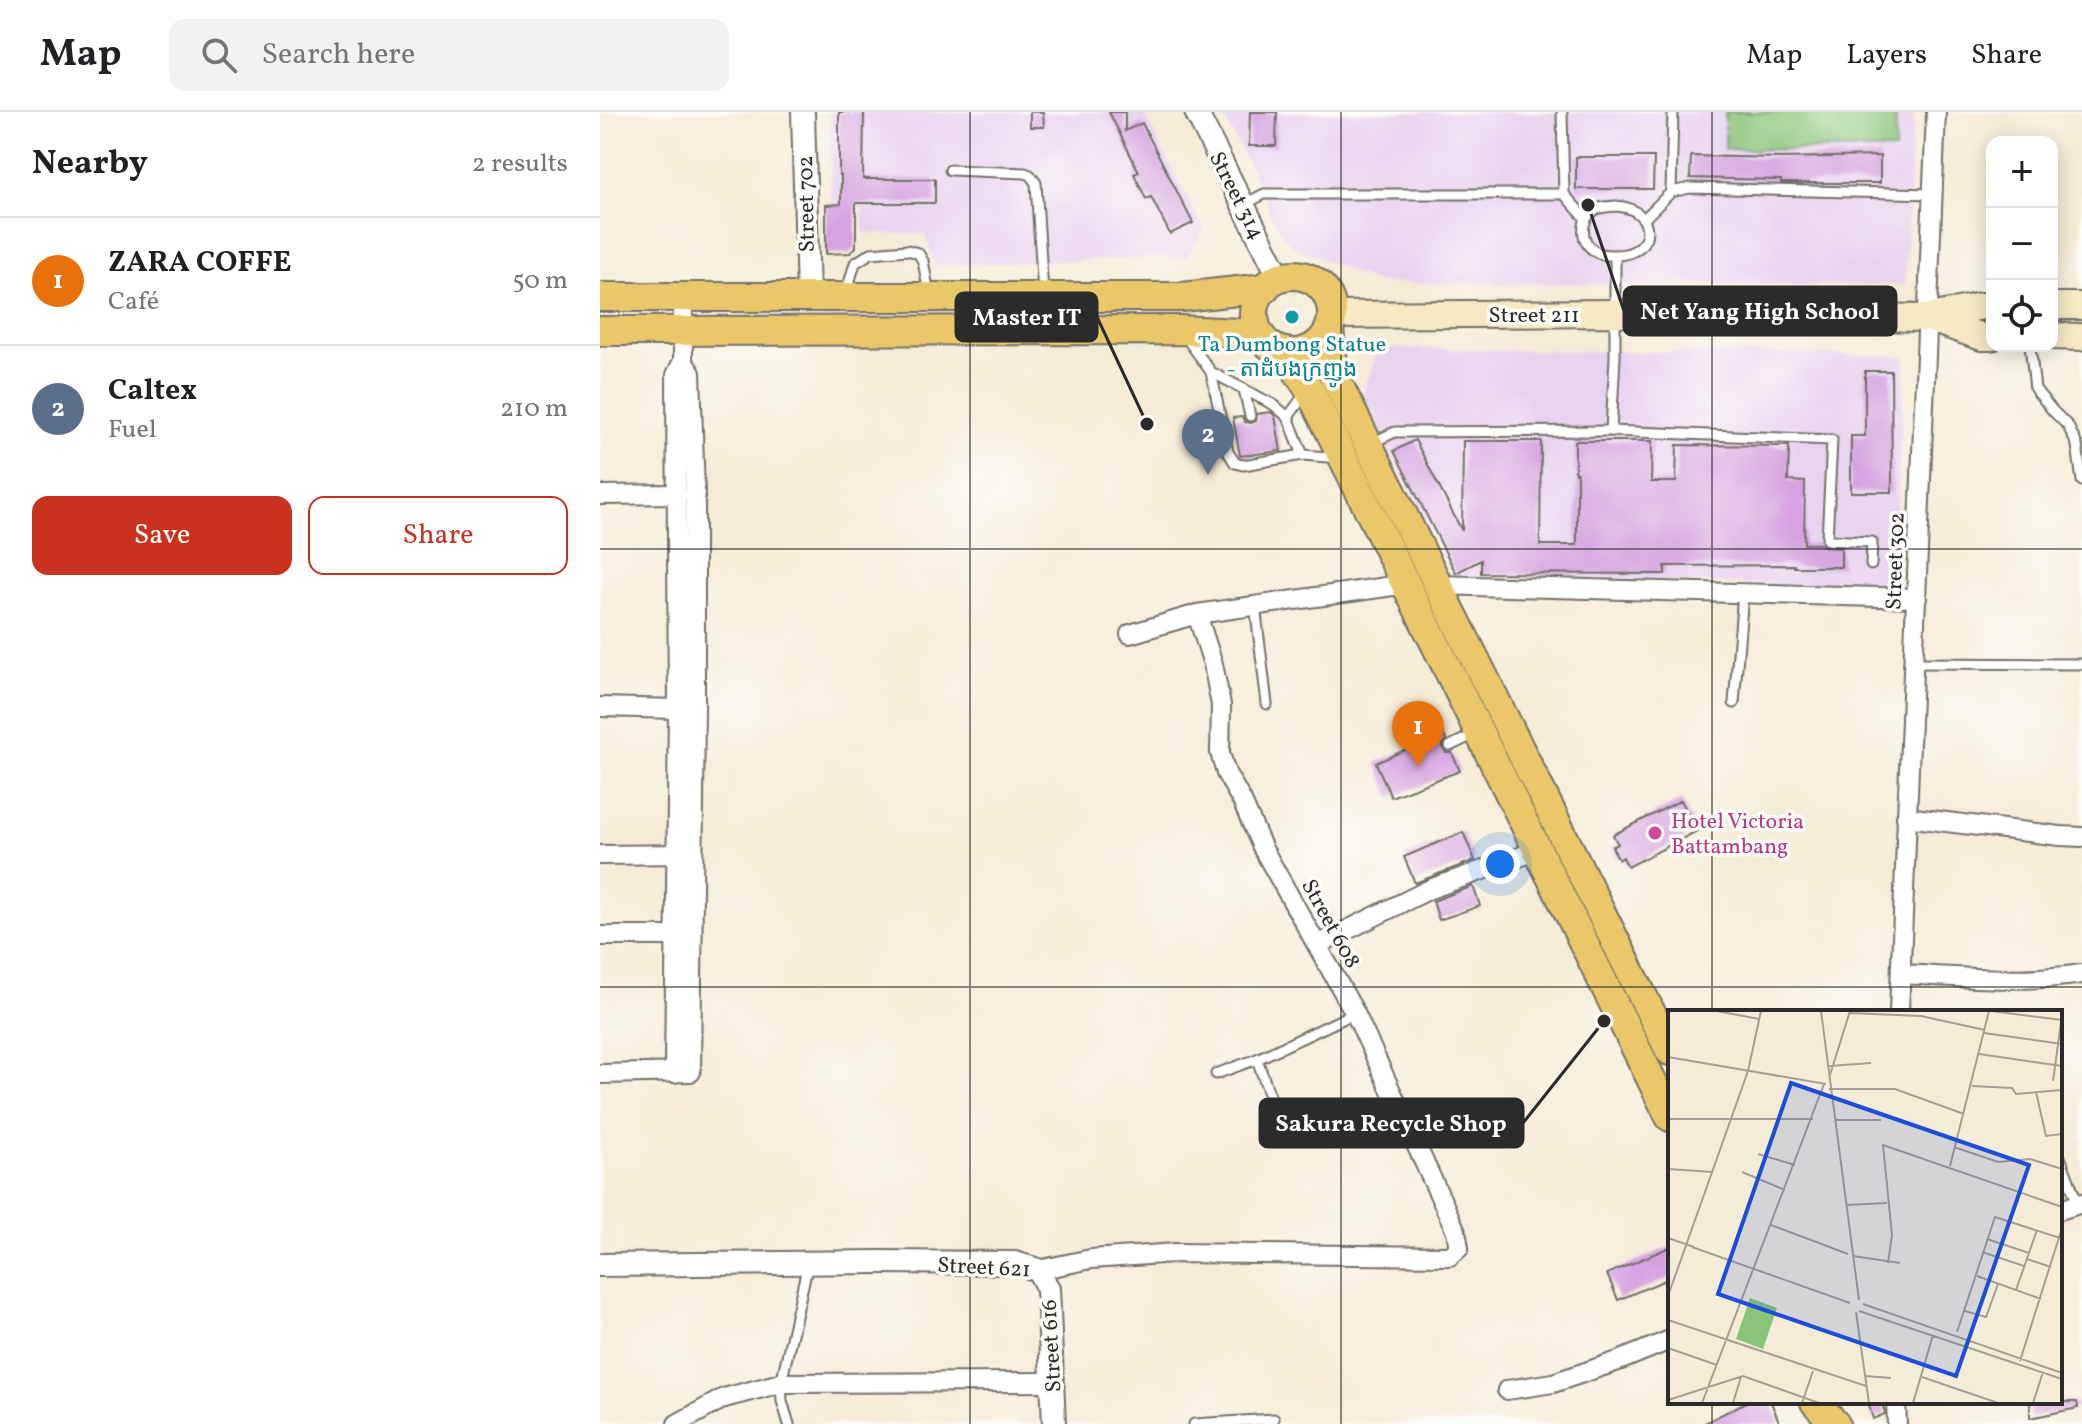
<!DOCTYPE html>
<meta charset="utf-8">
<style>
:root{--surface:#fff;--page:#f2f2f2;--text:#202124;--muted:#757577;--line:#e0e0e0;--accent:#c8321e}
body{margin:0;font-family:Vollkorn,"Noto Sans Khmer",serif;background:var(--page);color:var(--text)}
.controls{position:absolute;right:24px;top:24px;display:grid;overflow:hidden;border-radius:16px;box-shadow:0 4px 20px #0003}
.controls button{width:72px;height:72px;display:grid;place-items:center;padding:0;border:0;border-bottom:2px solid var(--line);background:var(--surface);color:var(--text);font:40px sans-serif}
.you{position:absolute;left:900px;top:752px;width:28px;height:28px;margin:-20px;border:6px solid #fff;border-radius:50%;background:#1a73e8;box-shadow:0 0 0 12px #1a73e833}
.badge{display:grid;place-items:center;width:52px;height:52px;border-radius:50%;background:var(--accent);color:#fff;font-size:26px;font-weight:700}
.pin{position:absolute;translate:-50% -66px;filter:drop-shadow(0 2px 4px #0008)}
.pin::after{content:'';position:absolute;top:42px;width:28px;height:24px;background:inherit;clip-path:polygon(0 0,100% 0,50% 100%)}
.list{margin:0;padding:0;list-style:none}
h2{display:flex;justify-content:space-between;align-items:center;height:104px;margin:0;padding:0 32px;font-size:34px}
h2 small{font-size:26px;font-weight:400;color:var(--muted)}
.list li{display:grid;grid-template-columns:52px 1fr auto;gap:24px;align-items:center;box-sizing:border-box;height:128px;padding:0 32px;border-top:2px solid var(--line)}
.list b{display:block;font-size:30px;white-space:nowrap}
.list p{margin:0;font-size:26px;white-space:nowrap;color:var(--muted)}
.list em{font-size:26px;font-style:normal;color:var(--muted)}
.actions{display:flex;gap:16px;padding:24px 32px}
.actions a{flex:1;padding:18px 0;border:2px solid var(--accent);border-radius:16px;text-align:center;font-size:28px;color:var(--accent)}
.actions .main{background:var(--accent);color:#fff}
.icon{flex:none;width:44px;height:44px;fill:none;stroke:currentColor;stroke-width:2;stroke-linecap:round;stroke-linejoin:round}
.map{position:relative;flex:none;width:1482px;height:1312px;overflow:hidden}
header{display:flex;align-items:center;gap:48px;box-sizing:border-box;height:112px;padding:0 40px;background:var(--surface);border-bottom:2px solid var(--line)}
header strong{font-size:38px}
nav{display:flex;gap:44px;margin-inline-start:auto;font-size:28px}
.search{width:560px;height:72px;background:var(--page);display:flex;align-items:center;gap:20px;box-sizing:border-box;padding:0 28px;border-radius:16px;color:var(--muted);font-size:30px}
main{display:flex}
aside{flex:1;background:var(--surface)}
.map>svg:first-child{display:block}
.built{fill:#e7d2ef}
.green{fill:#89c479;stroke:#5a7852;stroke-width:2}
.building{fill:#d5a1e0}
.lines{fill:none;stroke-linecap:round;stroke-linejoin:round}
.service-casing{stroke:#726f67;stroke-width:13}
.minor-casing{stroke:#726f67;stroke-width:22}
.tertiary-casing{stroke:#726f67;stroke-width:26}
.secondary-casing{stroke:#726f67;stroke-width:30}
.primary-casing{stroke:#726f67;stroke-width:32}
.service{stroke:#fff;stroke-width:9}
.minor{stroke:#fff;stroke-width:18}
.tertiary{stroke:#fff;stroke-width:22}
.secondary{stroke:#f7e9c3;stroke-width:26}
.primary{stroke:#eac769;stroke-width:28}
.grid{fill:none;stroke:#2b2b2b;stroke-width:2;stroke-opacity:0.55}
.culture-dot{fill:#0f9aa8;stroke:#fdfcf7;stroke-width:3}
.hotel-dot{fill:#d1479c;stroke:#fdfcf7;stroke-width:3}
.labels{text-anchor:middle;stroke-width:7;stroke-linejoin:round;paint-order:stroke}
.street-label{font-size:22px;fill:#2b2b2b;stroke:#fdfcf7}
.culture-label{font-size:22px;fill:#0d838f;stroke:#fdfcf7}
.hotel-label{font-size:22px;fill:#b23c85;stroke:#fdfcf7;text-anchor:start}
.inset-road{fill:none;stroke:#a49f92;stroke-width:2}
.view{fill:#1d4ed8;fill-opacity:0.15;stroke:#1d4ed8;stroke-width:4}
.inset-edge{fill:none;stroke:#2b2b2b;stroke-width:4}
.leader{fill:none;stroke:#2b2b2b;stroke-width:3}
.callout-dot{fill:#2b2b2b;stroke:#fdfcf7;stroke-width:3}
.callout{fill:#2b2b2b;stroke:#2b2b2b;stroke-width:3}
.callout-label{font-size:24px;text-anchor:middle;font-weight:bold;fill:#fff}
</style>
<header>
<strong>Map</strong>
<div class="search"><svg class="icon" aria-label="search" viewBox="0 0 24 24"><circle cx="10" cy="10" r="6"/><path d="M15 15l6 6"/></svg>Search here</div>
<nav><a>Map</a><a>Layers</a><a>Share</a></nav>
</header>
<main>
<aside>
<h2>Nearby<small>2 results</small></h2>
<ul class="list">
<li><span class="badge" style="background:#e8710a">1</span><div><b>ZARA COFFE</b><p>Café</p></div><em>50 m</em></li>
<li><span class="badge" style="background:#5c6f8a">2</span><div><b>Caltex</b><p>Fuel</p></div><em>210 m</em></li>
</ul>
<div class="actions"><a class="main">Save</a><a>Share</a></div>
</aside>
<div class="map">
<svg width="1482" height="1312" viewBox="0 0 1482 1312">
<rect width="100%" height="100%" fill="#fdfcf7"/>
<filter id="ink" filterUnits="userSpaceOnUse"><feTurbulence type="fractalNoise" baseFrequency=".0125" numOctaves="2"/><feDisplacementMap in="SourceGraphic" scale="16" xChannelSelector="R" yChannelSelector="G"/><feConvolveMatrix kernelMatrix="1 2 1 2 8 2 1 2 1" color-interpolation-filters="sRGB"/></filter>
<filter id="wash" filterUnits="userSpaceOnUse"><feTurbulence type="fractalNoise" baseFrequency=".006" numOctaves="4" result="noise"/><feDisplacementMap in="SourceGraphic" scale="32" xChannelSelector="R" yChannelSelector="G"/><feGaussianBlur stdDeviation="1.8" result="paint"/><feColorMatrix in="noise" values="0 0 0 0 0 0 0 0 0 0 0 0 0 0 0 0 0 1.4 0 .05"/><feComposite in="paint" operator="in"/></filter>
<g filter="url(#wash)">
<rect width="100%" height="100%" fill="#f5ecd7"/>
<!-- built -->
<g class="built">
<path d="M 230,0 L 543,0 L 604,118 L 587,145 L 335,153 L 325,123 L 264,121 L 262,96 L 246,94 L 231,88 Z"/>
<path d="M 621,0 L 1313,0 L 1305,173 L 777,171 L 691,134 L 670,103 L 664,82 Z"/>
<path d="M 779,236 L 1306,244 L 1292,476 L 852,464 L 762,284 Z"/>
</g>
<!-- green -->
<path class="green" d="M 1125,0 L 1296,0 L 1295,38 L 1125,37 Z"/>
<g id="blocks">
<!-- building -->
<g class="building">
<path d="M 239,0 L 264,0 L 263,67 L 335,67 L 335,91 L 256,91 L 256,135 L 250,141 L 226,142 L 226,93 L 241,92 L 241,63 L 239,63 Z"/>
<path d="M 430,0 L 443,0 L 444,15 L 430,15 Z"/>
<path d="M 509,0 L 525,0 L 525,19 L 542,11 L 593,111 L 570,122 L 551,85 L 546,87 L 534,62 L 539,60 Z"/>
<path d="M 650,0 L 677,0 L 676,34 L 649,34 Z"/>
<path d="M 1091,44 L 1181,46 L 1280,44 L 1280,71 L 1181,71 L 1181,68 L 1090,66 Z"/>
<path d="M 976,45 L 1054,45 L 1053,77 L 976,77 Z"/>
<path d="M 1265,259 L 1291,259 L 1292,380 L 1251,380 L 1251,324 L 1265,324 Z"/>
<path d="M 671,300 L 675,304 L 681,339 L 640,344 L 633,306 L 642,305 L 645,310 L 651,311 L 656,309 L 657,302 Z"/>
<path d="M 815,328 L 862,419 L 863,329 L 941,329 L 940,433 L 977,433 L 977,361 L 975,361 L 975,329 L 1052,329 L 1051,370 L 1076,370 L 1077,333 L 1189,334 L 1188,369 L 1205,370 L 1204,432 L 1221,432 L 1226,435 L 1241,436 L 1241,455 L 1194,455 L 1194,453 L 1065,454 L 1065,462 L 881,461 L 881,448 L 856,461 L 794,339 Z"/>
<path d="M 843,621 L 846,628 L 843,633 L 843,636 L 846,641 L 852,641 L 860,659 L 791,685 L 776,651 Z"/>
<path d="M 1081,688 L 1097,719 L 1028,755 L 1023,745 L 1019,748 L 1012,735 L 1018,732 L 1013,723 Z"/>
<path d="M 863,720 L 875,748 L 815,771 L 804,745 Z"/>
<path d="M 873,774 L 880,794 L 839,808 L 833,789 Z"/>
<path d="M 1070,1135 L 1070,1166 L 1018,1188 L 1007,1162 Z"/>
<path d="M 1146,1290 L 1171,1290 L 1180,1312 L 1103,1312 Z"/>
<path d="M 1268,1290 L 1282,1290 L 1285,1302 L 1273,1307 Z"/>
<path d="M 1430,1290 L 1477,1290 L 1478,1296 L 1430,1306 Z"/>
</g>
</g>
</g>
<g filter="url(#ink)">
<use href="#blocks" fill-opacity="0" stroke="#726f67" stroke-width="2"/>
<g class="lines">
<!-- service casing -->
<g class="service-casing">
<g id="service">
<path d="M 962,0 L 964,82 L 986,107"/>
<path d="M 350,58 L 425,61 L 430,63 L 436,71 L 443,181"/>
<path d="M 1071,80 L 1073,0"/>
<path d="M 643,93 L 664,82 L 964,82"/>
<path d="M 1016,94 C 1057,96 1057,142 1017,143 C 1009,143 1001,144 993,138 C 981,129 980,110 992,100 C 999,94 1008,95 1016,94 Z"/>
<path d="M 1044,107 L 1071,80 L 1090,76 L 1333,82"/>
<path d="M 1015,143 L 1015,245 L 1011,319 L 1232,328 L 1227,428 L 1272,430 L 1271,453"/>
<path d="M 246,182 L 255,151 L 271,141 L 307,138 L 318,141 L 323,149 L 329,181"/>
<path d="M 585,224 L 611,260 L 628,340 L 635,351 L 643,353 L 703,343 L 739,346"/>
<path d="M 1430,234 L 1435,277 L 1453,299 L 1468,314 L 1477,333 L 1482,369"/>
<path d="M 611,260 L 674,293 L 688,305 L 703,343"/>
<path d="M 644,277 L 650,304"/>
<path d="M 688,305 L 705,282"/>
<path d="M 771,331 L 795,320 L 1011,319"/>
<path d="M 655,493 L 667,592"/>
<path d="M 1314,551 L 1482,552"/>
<path d="M 1134,591 L 1143,481"/>
<path d="M 850,634 L 877,621"/>
<path d="M 616,962 L 657,947"/>
<path d="M 673,993 L 657,947 L 755,901"/>
<path d="M 1460,1045 L 1478,1092"/>
<path d="M 189,1312 L 182,1289 L 181,1271 L 208,1151"/>
<path d="M 594,1312 L 674,1307"/>
</g>
</g>
<!-- minor casing -->
<g class="minor-casing">
<g id="minor">
<path d="M 0,383 L 78,382"/>
<path d="M 838,473 L 1317,486"/>
<path d="M 530,522 L 597,502 L 807,472"/>
<path d="M 0,595 L 78,597"/>
<path d="M 1306,705 L 1460,724 L 1482,725"/>
<path d="M 0,743 L 88,742"/>
<path d="M 0,824 L 86,824"/>
<path d="M 717,833 L 830,777 L 939,738"/>
<path d="M 1301,862 C 1361,865 1422,871 1482,862"/>
<path d="M 1299,900 L 1336,0"/>
<path d="M 74,961 L 78,597 L 76,263 L 83,249 L 83,185"/>
<path d="M 0,962 L 91,960 L 95,597 L 95,382 L 91,261 L 83,249"/>
<path d="M 1460,1098 L 1482,1091"/>
<path d="M 438,1158 L 491,1147 L 576,1141 L 850,1144 L 859,1136 L 856,1119 L 755,901 L 663,737 L 642,689 L 626,661 L 620,641 L 621,593 L 613,552 L 597,502"/>
<path d="M 907,1278 L 953,1271 L 1021,1248 L 1070,1228"/>
<path d="M 1296,1290 L 1297,1312"/>
<path d="M 77,1312 L 124,1286 L 181,1271 L 452,1270"/>
</g>
</g>
<!-- tertiary casing -->
<g class="tertiary-casing">
<g id="tertiary">
<path d="M 203,0 L 208,185"/>
<path d="M 596,0 L 680,166"/>
<path d="M 0,1153 L 280,1150 L 415,1151 L 438,1158 L 448,1177 L 454,1312"/>
</g>
</g>
<!-- secondary casing -->
<g class="secondary-casing">
<g id="secondary">
<path d="M 1452,194 L 1482,194"/>
<path d="M 733,203 L 1014,201 L 1328,206 L 1381,194 L 1392,194"/>
<path d="M 1328,206 L 1382,225 L 1392,225"/>
<path d="M 1452,224 L 1482,225"/>
</g>
</g>
<!-- primary casing -->
<g class="primary-casing">
<g id="primary">
<circle cx="693" cy="202" r="39"/>
<path d="M 0,185 L 582,185 L 665,176"/>
<path d="M 0,219 L 580,218 L 659,222"/>
<path d="M 729,219 L 735,266 L 1070,939"/>
<path d="M 685,240 L 709,277 L 1070,1005"/>
<path d="M 1215,1290 L 1235,1312"/>
</g>
</g>
<!-- service -->
<use href="#service" class="service"/>
<!-- minor -->
<use href="#minor" class="minor"/>
<!-- tertiary -->
<use href="#tertiary" class="tertiary"/>
<!-- secondary -->
<use href="#secondary" class="secondary"/>
<!-- primary -->
<use href="#primary" class="primary"/>
</g>
</g>
<!-- grid -->
<path class="grid" d="M 370,0 L 370,1312M 741,0 L 741,1312M 1112,0 L 1112,900M 0,437 L 1482,437M 0,875 L 1482,875M 1112,1290 L 1112,1312"/>
<!-- markers -->
<circle class="culture-dot" cx="692" cy="205" r="8"/>
<circle class="hotel-dot" cx="1055" cy="721" r="8"/>
<g class="labels">
<!-- street labels -->
<g class="street-label">
<text transform="translate(638 83) rotate(63)" y="8">Street 314</text>
<text transform="translate(205 92) rotate(-91)" y="8">Street 702</text>
<text x="934" y="210">Street 211</text>
<text transform="translate(1294 449) rotate(-88)" y="8">Street 302</text>
<text transform="translate(732 811) rotate(61)" y="8">Street 608</text>
<text transform="translate(384 1154) rotate(3)" y="8">Street 621</text>
<text transform="translate(450 1234) rotate(-93)" y="8">Street 616</text>
</g>
<!-- culture labels -->
<g class="culture-label">
<text x="692" y="239">Ta Dumbong Statue<tspan x="692" dy="25">- តាដំបងក្រញូង</tspan></text>
</g>
<!-- hotel labels -->
<g class="hotel-label">
<text x="1071" y="716">Hotel Victoria<tspan x="1071" dy="25">Battambang</tspan></text>
</g>
</g>
<!-- overview -->
<g transform="translate(1068 898)">
<rect width="394" height="394" fill="#f5ecd7"/>
<path d="M 82,288 L 109,298 L 95,339 L 68,329 Z" fill="#89c479"/>
<path class="inset-road" d="M 49,1 L 91,9M 153,1 L 191,290M 323,1 L 394,10M 181,3 L 253,6 L 317,20M 316,23 L 394,34M 311,44 L 394,56M 0,47 L 158,74M 161,56 L 203,53M 162,65 L 182,1M 385,71 L 394,5M 304,76 L 344,78 L 348,84 L 394,80M 161,79 L 227,79 L 296,104M 368,82 L 378,126 L 394,124M 0,109 L 145,109M 167,110 L 213,110M 286,137 L 330,152 L 362,149 L 394,159M 90,144 L 127,155M 282,156 L 321,1M 0,159 L 44,162M 74,162 L 117,180M 178,195 L 219,193M 103,215 L 180,244M 0,228 L 26,237M 319,229 L 361,243M 24,237 L 182,293M 314,242 L 356,256M 185,246 L 232,253M 359,249 L 383,257M 220,253 L 224,225 L 215,135 L 394,197M 309,266 L 373,289M 348,280 L 369,220M 0,286 L 80,61 L 93,1M 195,294 L 394,363M 191,301 L 394,369M 297,301 L 318,307 L 330,274M 188,302 L 201,393M 0,310 L 198,376M 289,322 L 327,207 L 392,228M 0,338 L 49,355M 352,351 L 394,218M 197,366 L 223,368M 254,367 L 330,393M 0,390 L 75,366 L 151,393M 34,393 L 156,74M 65,393 L 73,367M 134,393 L 145,361M 245,393 L 265,325M 365,393 L 375,362"/>
<path class="view" d="M 123,73 L 361,155 L 288,366 L 50,284 Z"/>
<rect width="394" height="394" class="inset-edge"/>
</g>
<!-- callouts -->
<path class="leader" d="M988 93L1024 199M547 312L497 205M1004 909L923 1011"/>
<g class="callout-dot">
<circle cx="988" cy="93" r="8"/>
<circle cx="547" cy="312" r="8"/>
<circle cx="1004" cy="909" r="8"/>
</g>
<g class="callout">
<rect x="1024" y="175" width="272" height="48" rx="8"/>
<rect x="356" y="181" width="141" height="48" rx="8"/>
<rect x="660" y="987" width="263" height="48" rx="8"/>
</g>
<g class="callout-label">
<text x="1160" y="207">Net Yang High School</text>
<text x="427" y="213">Master IT</text>
<text x="791" y="1019">Sakura Recycle Shop</text>
</g>
</svg>
<div class="controls">
<button>+</button>
<button>−</button>
<button><svg class="icon" aria-label="locate" viewBox="0 0 24 24"><circle cx="12" cy="12" r="6"/><path d="M12 2v4M12 18v4M2 12h4M18 12h4"/></svg></button>
</div>
<div class="you"></div>
<div class="pin badge" style="left:818px;top:655px;background:#e8710a">1</div>
<div class="pin badge" style="left:608px;top:363px;background:#5c6f8a">2</div>
</div>
</main>
